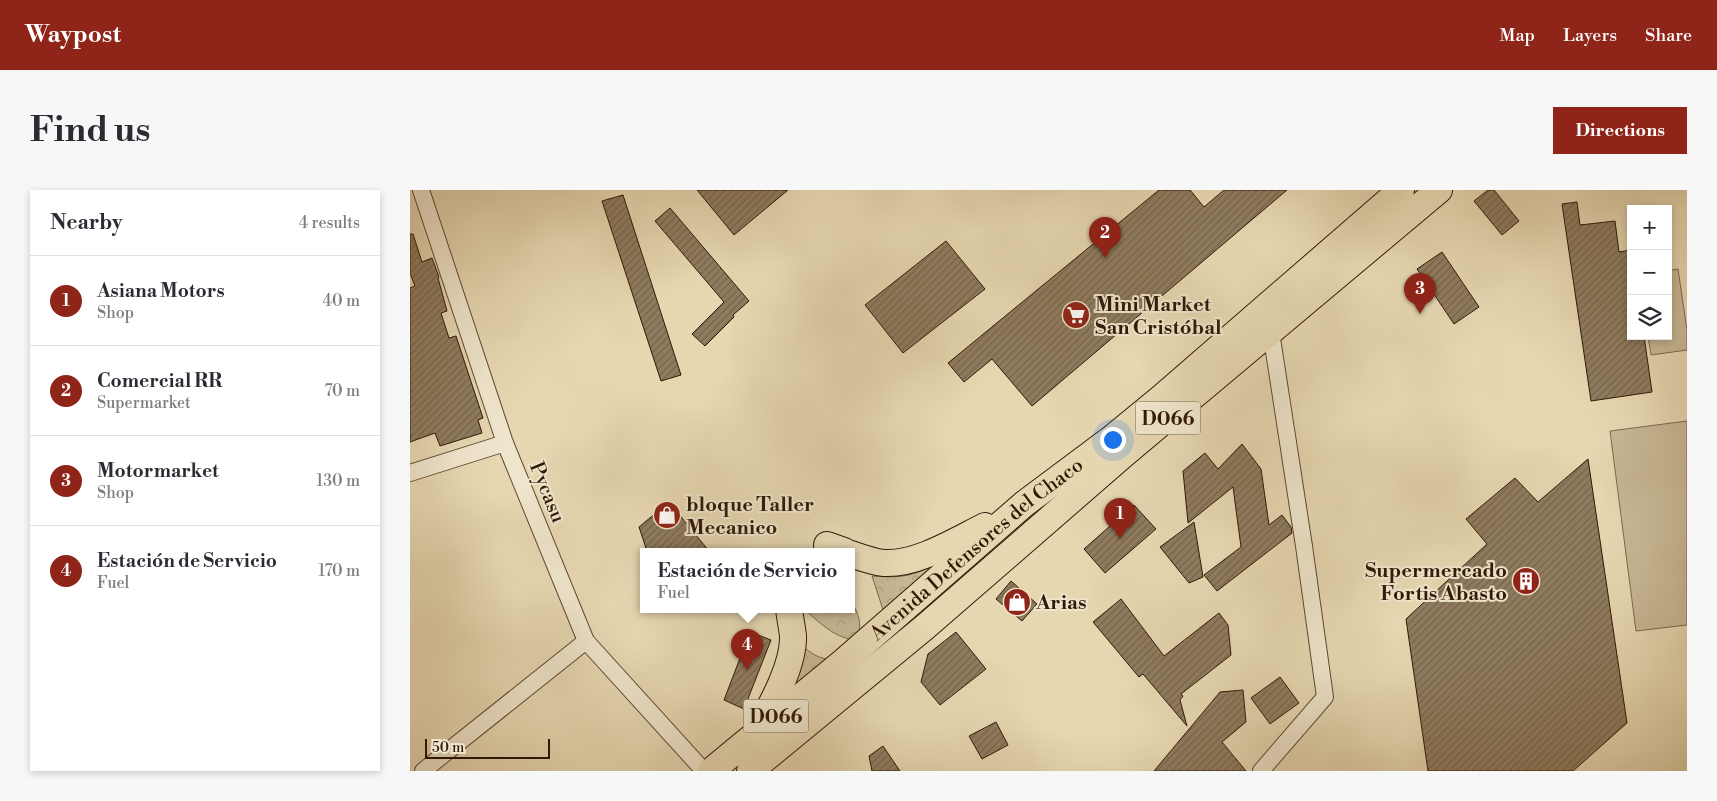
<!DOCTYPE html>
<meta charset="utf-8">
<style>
:root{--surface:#fff;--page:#f7f7f7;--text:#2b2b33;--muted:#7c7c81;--line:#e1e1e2;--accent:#8f2418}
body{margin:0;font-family:"Libre Bodoni",serif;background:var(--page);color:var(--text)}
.controls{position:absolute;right:15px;top:15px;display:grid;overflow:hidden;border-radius:0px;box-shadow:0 2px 8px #0003}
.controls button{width:45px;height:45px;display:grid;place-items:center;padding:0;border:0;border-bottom:1px solid var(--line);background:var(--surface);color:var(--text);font:25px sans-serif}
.scale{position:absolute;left:15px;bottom:12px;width:125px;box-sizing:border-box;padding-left:5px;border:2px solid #301906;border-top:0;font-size:14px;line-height:18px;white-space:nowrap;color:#301906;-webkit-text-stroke:4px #efe5cc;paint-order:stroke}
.you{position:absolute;left:702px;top:249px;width:18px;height:18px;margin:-12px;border:4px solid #fff;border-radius:50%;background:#1a73e8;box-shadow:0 0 0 8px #1a73e833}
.badge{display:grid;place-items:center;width:32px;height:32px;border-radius:50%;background:var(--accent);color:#fff;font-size:16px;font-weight:700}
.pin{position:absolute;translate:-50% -41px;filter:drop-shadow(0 1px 2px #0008)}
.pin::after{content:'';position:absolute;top:26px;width:18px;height:15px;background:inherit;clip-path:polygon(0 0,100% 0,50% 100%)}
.popup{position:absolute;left:230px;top:358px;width:215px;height:65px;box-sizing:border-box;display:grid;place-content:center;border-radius:0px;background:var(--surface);filter:drop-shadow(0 1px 4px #0005);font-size:16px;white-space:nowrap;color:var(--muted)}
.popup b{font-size:19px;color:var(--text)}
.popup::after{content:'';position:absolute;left:50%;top:100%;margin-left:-10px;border:10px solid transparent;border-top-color:var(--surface)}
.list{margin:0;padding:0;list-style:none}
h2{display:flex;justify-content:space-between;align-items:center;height:65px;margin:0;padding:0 20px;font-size:21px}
h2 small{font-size:16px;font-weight:400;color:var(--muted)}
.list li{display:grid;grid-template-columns:32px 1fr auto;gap:15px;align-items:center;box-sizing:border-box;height:90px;padding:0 20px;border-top:1px solid var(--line)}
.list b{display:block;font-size:19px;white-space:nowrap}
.list p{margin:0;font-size:16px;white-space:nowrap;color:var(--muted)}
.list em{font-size:16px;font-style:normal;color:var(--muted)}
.icon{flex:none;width:28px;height:28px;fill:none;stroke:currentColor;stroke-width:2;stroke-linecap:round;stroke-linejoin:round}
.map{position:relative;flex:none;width:1277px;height:581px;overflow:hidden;border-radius:0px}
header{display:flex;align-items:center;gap:30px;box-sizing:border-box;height:70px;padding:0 25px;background:var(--accent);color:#fff}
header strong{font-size:24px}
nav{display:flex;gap:28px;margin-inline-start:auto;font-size:18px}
.intro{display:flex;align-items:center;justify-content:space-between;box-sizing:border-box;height:120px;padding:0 30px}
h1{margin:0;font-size:35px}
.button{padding:12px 22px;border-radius:0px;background:var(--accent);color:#fff;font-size:18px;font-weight:700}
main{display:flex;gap:30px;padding:0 30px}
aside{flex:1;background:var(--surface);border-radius:0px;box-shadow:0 2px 8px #0003}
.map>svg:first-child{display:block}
.park{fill:url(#park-crowns);stroke:#7c684d}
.pitch{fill:#c7b794;stroke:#7c684d}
.building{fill:url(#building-hatch);stroke:#301906}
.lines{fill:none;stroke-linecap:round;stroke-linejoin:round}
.minor-casing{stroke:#5e4831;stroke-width:18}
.trunk-casing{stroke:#301906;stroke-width:28}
.minor{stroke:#efe5cc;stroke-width:16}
.trunk{stroke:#e6d7b1;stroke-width:26}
.labels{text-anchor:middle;stroke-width:4;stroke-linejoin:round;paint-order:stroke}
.shield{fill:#efe5cc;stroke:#695641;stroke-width:1}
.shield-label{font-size:19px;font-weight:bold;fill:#301906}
.poi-label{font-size:20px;font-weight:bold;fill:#301906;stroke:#efe5cc;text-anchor:start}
.street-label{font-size:20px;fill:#301906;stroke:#efe5cc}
</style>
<header>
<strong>Waypost</strong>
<nav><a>Map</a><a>Layers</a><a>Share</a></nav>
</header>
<div class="intro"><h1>Find us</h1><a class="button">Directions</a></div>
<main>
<aside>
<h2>Nearby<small>4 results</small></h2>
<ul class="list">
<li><span class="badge">1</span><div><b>Asiana Motors</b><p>Shop</p></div><em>40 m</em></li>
<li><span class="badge">2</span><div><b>Comercial RR</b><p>Supermarket</p></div><em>70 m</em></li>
<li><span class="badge">3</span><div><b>Motormarket</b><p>Shop</p></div><em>130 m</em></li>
<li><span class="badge">4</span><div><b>Estación de Servicio</b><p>Fuel</p></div><em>170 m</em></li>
</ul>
</aside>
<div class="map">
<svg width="1277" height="581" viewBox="0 0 1277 581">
<defs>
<pattern id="park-crowns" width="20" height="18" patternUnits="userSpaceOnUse" patternTransform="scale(1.25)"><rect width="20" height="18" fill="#c7b794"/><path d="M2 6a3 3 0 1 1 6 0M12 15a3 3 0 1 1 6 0" fill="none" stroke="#ab9d7e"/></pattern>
<pattern id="building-hatch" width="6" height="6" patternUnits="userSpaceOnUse" patternTransform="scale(1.25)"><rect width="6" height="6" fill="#8f7c5f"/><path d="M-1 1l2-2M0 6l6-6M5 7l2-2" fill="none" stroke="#75654c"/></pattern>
</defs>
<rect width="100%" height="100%" fill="#e6d7b1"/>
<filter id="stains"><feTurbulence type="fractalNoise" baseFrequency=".004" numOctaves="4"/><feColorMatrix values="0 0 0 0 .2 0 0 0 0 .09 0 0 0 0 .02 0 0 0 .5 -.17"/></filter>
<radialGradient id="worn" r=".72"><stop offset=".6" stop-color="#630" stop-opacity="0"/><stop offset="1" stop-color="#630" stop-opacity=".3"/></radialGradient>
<!-- park -->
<g class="park">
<path d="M 545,360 L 474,423 L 462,386 C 504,389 511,383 545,360 Z"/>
<path d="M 441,411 C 448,422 455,440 444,450 C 423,447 409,432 394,419 L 441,419 Z"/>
<path d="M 392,455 C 400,463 409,469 420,469 L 370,514 Z"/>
</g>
<!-- pitch -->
<g class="pitch">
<path d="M 1268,79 L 1277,140 L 1277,160 L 1241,165 L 1238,146 L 1258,146 L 1258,81 Z"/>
<path d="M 1277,231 L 1277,435 L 1226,441 L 1200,241 Z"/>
</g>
<!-- building -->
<g class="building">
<path d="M 287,0 L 378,0 L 324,45 Z"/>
<path d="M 749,0 L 780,0 L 794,17 L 814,0 L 877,0 L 622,216 L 582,169 L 554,192 L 538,173 Z"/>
<path d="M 1078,0 L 1084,0 L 1109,31 L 1092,45 L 1064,11 Z"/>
<path d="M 213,5 L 271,185 L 251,191 L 192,11 Z"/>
<path d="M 1167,12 L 1170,35 L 1205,31 L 1209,62 L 1221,60 L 1221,146 L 1234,146 L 1242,202 L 1181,211 L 1152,14 Z"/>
<path d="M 260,18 L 339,111 L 323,125 L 324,127 L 295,156 L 282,144 L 314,112 L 245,31 Z"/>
<path d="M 0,44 L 3,44 L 12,72 L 22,68 L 29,87 L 28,88 L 37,121 L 31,123 L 39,148 L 46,146 L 73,228 L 68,230 L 72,243 L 30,256 L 25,243 L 0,252 L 0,98 L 5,96 L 0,83 Z"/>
<path d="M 536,51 L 575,99 L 493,163 L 455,115 Z"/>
<path d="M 1032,62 L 1069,117 L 1044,134 L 1007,79 Z"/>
<path d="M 832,254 L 851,279 L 859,335 L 872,325 L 881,337 L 882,343 L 807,401 L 794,385 L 831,357 L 823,297 L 778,333 L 773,281 L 795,263 L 808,279 Z"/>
<path d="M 1178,269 L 1217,533 L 1163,581 L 1018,581 L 996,429 L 1077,354 L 1056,329 L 1105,288 L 1128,312 Z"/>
<path d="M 259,312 L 299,361 L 237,361 L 229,337 Z"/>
<path d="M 724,315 L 746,339 L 695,383 L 674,359 Z"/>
<path d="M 784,332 L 793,387 L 779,393 L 750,357 Z"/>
<path d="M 601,391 L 627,414 L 612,431 L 586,409 Z"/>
<path d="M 711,409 L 754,466 L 809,423 L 818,435 L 821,465 L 771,504 L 773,506 L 770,510 L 777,536 L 733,484 L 729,487 L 683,432 Z"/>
<path d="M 340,442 L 361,450 L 334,519 L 314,510 Z"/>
<path d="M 546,442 L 576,479 L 530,515 L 511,492 L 518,464 Z"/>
<path d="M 870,487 L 889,513 L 860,534 L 841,508 Z"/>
<path d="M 833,500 L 836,532 L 812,552 L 836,581 L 744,581 L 810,502 Z"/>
<path d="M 586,532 L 598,555 L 572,569 L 559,546 Z"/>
<path d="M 473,556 L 490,581 L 462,581 L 459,566 Z"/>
</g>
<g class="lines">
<!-- minor casing -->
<g class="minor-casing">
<g id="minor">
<path d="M 11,0 L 95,253 L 176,451 L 294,581"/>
<path d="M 0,283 L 95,253"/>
<path d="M 13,581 L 176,451"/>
<path d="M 851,581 L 915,507 L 894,356 L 861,142"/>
</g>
</g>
<!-- trunk casing -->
<g class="trunk-casing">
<g id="trunk">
<path d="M 417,355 L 434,361"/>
<path d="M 441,364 C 452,368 463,372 474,373 C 507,375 547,350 575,336"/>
<path d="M 351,534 C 364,510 384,473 383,446 C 382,437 380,428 379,419"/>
<path id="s1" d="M 301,581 L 433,472 L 614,314 L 701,249 L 751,208 L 991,0"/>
<path d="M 340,581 L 515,437 L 713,265 L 1029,0"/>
</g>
</g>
<!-- minor -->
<use href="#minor" class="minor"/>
<!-- trunk -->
<use href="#trunk" class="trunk"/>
</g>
<!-- icons -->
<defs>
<g id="supermarket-disc" transform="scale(1.4375)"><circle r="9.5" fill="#8f2418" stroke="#efe5cc"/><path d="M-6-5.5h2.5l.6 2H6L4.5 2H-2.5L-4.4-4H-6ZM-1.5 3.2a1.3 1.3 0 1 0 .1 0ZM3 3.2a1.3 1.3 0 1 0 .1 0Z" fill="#fff"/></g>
<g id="shop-disc" transform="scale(1.4375)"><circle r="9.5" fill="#8f2418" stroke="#efe5cc"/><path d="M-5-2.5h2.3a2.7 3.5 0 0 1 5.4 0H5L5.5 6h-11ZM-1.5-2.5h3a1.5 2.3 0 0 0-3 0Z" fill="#fff"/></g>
<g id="building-disc" transform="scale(1.4375)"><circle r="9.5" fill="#8f2418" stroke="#efe5cc"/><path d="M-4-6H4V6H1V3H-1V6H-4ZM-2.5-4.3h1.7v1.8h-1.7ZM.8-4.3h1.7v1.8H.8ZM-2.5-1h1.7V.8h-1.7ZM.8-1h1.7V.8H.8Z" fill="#fff"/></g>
</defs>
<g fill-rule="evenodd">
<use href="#supermarket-disc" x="666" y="125"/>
<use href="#shop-disc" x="257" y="325"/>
<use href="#building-disc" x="1116" y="391"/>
<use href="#shop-disc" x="607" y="412"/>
</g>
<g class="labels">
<!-- shield labels -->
<g class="shield">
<rect x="725.5" y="211.5" width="65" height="33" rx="4"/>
<rect x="333.5" y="509.5" width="65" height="33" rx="4"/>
</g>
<g class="shield-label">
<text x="758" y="235">D066</text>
<text x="366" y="533">D066</text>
</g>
<!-- poi labels -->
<g class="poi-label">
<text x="685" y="121">Mini Market<tspan x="685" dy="23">San Cristóbal</tspan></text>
<text x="276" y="321">bloque Taller<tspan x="276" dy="23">Mecanico</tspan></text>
<text x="1097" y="387" text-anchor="end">Supermercado<tspan x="1097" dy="23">Fortis Abasto</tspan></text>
<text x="626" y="419">Arias</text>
</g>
<!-- street labels -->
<g class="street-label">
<text transform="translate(138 302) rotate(68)" y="7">Pycasu</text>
<text dy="7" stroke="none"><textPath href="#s1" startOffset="346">Avenida Defensores del Chaco</textPath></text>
</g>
</g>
<rect width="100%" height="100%" filter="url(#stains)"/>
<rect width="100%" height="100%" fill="url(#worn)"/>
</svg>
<div class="controls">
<button>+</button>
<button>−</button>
<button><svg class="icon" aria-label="layers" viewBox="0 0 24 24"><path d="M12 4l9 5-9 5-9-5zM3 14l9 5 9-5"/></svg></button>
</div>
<div class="scale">50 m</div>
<div class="you"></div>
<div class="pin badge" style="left:710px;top:349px">1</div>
<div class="pin badge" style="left:695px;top:68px">2</div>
<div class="pin badge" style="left:1010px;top:124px">3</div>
<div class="pin badge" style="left:337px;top:480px">4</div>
<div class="popup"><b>Estación de Servicio</b>Fuel</div>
</div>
</main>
